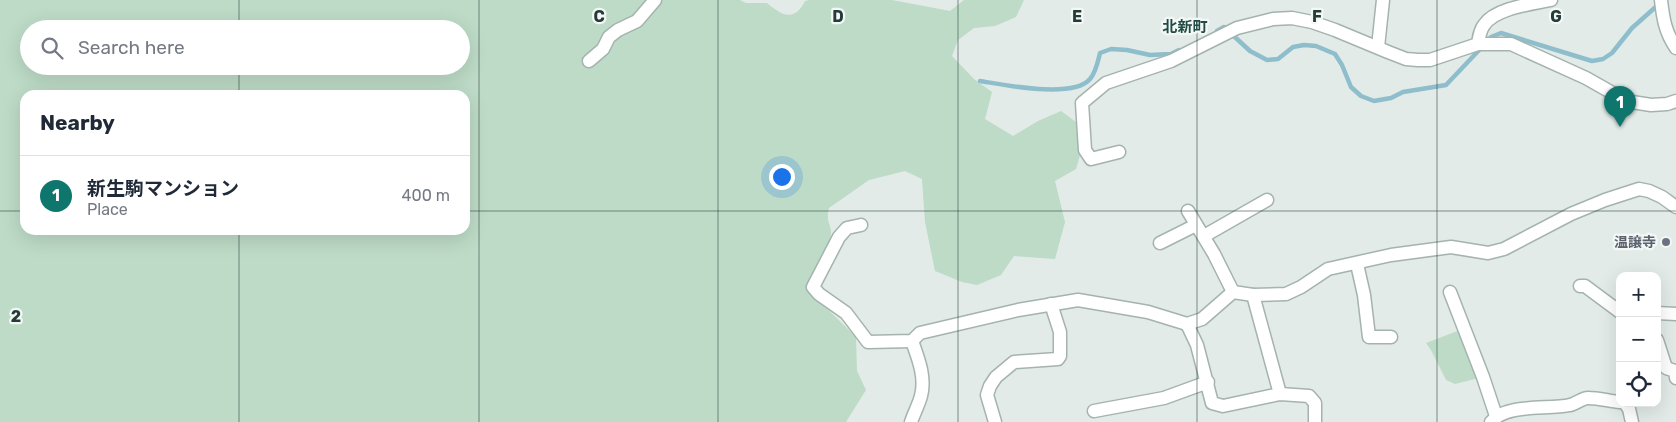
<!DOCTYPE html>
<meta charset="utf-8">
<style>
:root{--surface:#fff;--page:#f6f6f7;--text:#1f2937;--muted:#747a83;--line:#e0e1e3;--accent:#0f766e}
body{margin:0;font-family:Rubik,"Noto Sans JP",sans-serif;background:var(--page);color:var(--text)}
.controls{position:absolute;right:15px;bottom:15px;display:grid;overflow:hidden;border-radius:10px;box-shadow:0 5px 20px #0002}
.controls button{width:45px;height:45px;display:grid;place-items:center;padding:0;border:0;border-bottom:1px solid var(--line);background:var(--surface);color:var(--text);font:25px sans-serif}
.you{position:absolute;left:781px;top:176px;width:18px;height:18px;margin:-12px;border:4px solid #fff;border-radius:50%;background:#1a73e8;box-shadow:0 0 0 8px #1a73e833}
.badge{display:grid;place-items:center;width:32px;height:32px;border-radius:50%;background:var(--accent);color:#fff;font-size:16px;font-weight:700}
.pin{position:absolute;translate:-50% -41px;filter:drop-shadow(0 1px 2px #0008)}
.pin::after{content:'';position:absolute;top:26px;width:18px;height:15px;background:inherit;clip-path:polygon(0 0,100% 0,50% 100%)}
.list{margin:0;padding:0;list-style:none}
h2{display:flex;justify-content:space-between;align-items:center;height:65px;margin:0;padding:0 20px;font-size:21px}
h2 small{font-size:16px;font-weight:400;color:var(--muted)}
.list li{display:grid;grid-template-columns:32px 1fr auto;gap:15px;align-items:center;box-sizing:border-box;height:80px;padding:0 20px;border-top:1px solid var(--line)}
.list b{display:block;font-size:19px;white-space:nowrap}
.list p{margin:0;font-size:16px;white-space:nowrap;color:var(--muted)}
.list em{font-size:16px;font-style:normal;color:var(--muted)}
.icon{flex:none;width:28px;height:28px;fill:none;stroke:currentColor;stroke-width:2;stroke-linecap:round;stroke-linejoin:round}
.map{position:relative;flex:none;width:1676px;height:422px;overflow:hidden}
.search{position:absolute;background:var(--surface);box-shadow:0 5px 20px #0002;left:20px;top:20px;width:450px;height:55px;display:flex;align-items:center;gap:12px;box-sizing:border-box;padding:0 18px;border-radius:28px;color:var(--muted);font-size:19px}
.panel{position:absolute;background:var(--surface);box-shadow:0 5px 20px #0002;left:20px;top:90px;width:450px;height:145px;border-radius:15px}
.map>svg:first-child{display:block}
.green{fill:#bddbc7;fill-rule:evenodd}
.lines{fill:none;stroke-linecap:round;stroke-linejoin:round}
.stream{stroke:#8ebecc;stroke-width:4.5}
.minor-casing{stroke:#a5b3af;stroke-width:15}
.minor{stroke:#fff;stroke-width:12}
.grid{fill:none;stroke:#243b37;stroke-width:1;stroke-opacity:0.55}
.worship-dot{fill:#6b7280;stroke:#f3f8f6;stroke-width:2}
.labels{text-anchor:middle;stroke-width:4.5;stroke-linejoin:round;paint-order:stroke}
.worship-label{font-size:14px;font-weight:bold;fill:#5b616d;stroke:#f3f8f6;text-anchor:end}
.neighbourhood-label{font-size:15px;font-weight:bold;fill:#214c45;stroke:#f3f8f6}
.grid-label{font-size:16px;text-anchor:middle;font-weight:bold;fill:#243b37;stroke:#f3f8f6;stroke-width:4.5;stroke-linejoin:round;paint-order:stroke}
</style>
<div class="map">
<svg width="1676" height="422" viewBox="0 0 1676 422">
<rect width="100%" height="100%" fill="#e2ebe8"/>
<!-- green -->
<g class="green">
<path d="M 0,0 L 740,0 L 746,3 L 767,3 C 781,15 794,23 805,1 L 810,0 L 892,0 L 950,11 L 964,0 L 1024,0 L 1016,17 L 995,26 L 974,28 L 958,40 L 952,56 L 974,79 L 992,92 L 985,119 L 1013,136 L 1038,121 L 1061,111 L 1076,122 L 1080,155 L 1076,169 L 1055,181 L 1065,222 L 1055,259 L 1014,256 L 1001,275 L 977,285 L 962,282 L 935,271 L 925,222 L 922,179 L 905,171 L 869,180 L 829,208 C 825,222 832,225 831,235 C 830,251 815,275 808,290 L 856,337 L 857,371 L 866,390 L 846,422 L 0,422 ZM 29,29 L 461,29 L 461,66 L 29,66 ZM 25,95 L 465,95 L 465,230 L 25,230 Z"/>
<path d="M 1460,330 L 1479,378 L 1455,384 L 1446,380 L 1431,350 L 1426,343 Z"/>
</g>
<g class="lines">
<!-- stream -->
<g class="stream">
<path d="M 1217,31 L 1224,27 L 1250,51 L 1267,60 L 1278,59 L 1293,47 L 1304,45 L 1316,46 L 1335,54 L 1342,65 L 1351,87 L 1361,96 L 1374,101 L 1391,98 L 1403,92 L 1446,85 L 1482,47"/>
<path d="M 1487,41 L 1491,37 L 1501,33 L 1592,61 L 1603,59 L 1612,53 L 1632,28 L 1659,4"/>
<path d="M 980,81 C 1005,85 1073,99 1090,79 C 1096,72 1098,61 1100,53 L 1111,49 L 1127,50 L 1150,55 L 1171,54 L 1179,50"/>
</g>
<!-- minor casing -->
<g class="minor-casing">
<g id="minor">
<path d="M 1661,0 C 1663,18 1665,32 1676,48"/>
<path d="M 1478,44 C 1479,37 1480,30 1484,25 C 1495,8 1532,4 1551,0"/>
<path d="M 1378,47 L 1383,0"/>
<path d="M 589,61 L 603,49 L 609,37 L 618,30 L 637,21 L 655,0"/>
<path d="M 1119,152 L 1091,159 L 1085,150 L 1082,103 L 1106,83 L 1171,61 L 1237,28 L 1273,19 L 1292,18 L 1312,22 L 1335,30 L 1388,52 L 1406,59 L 1418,60 L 1430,60 L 1478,44 L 1511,44 L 1586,78 L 1616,95 L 1632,102 L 1651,105 L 1667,104 L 1676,101"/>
<path d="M 1188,211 L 1214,254 L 1233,292"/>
<path d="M 861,225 L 847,228 L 839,237 L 813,287 L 819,294 L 846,313 L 868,342 L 912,341 L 920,333 L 1018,310 L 1078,300 L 1148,312 L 1187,324 L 1202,319 L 1233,292 L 1253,295 L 1286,294 L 1301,287 L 1328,269 L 1391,255 L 1451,247 L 1488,253 L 1504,249 L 1571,214 L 1605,200 L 1639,189 L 1649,191 L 1662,197 L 1676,207"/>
<path d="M 1204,236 L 1267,200"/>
<path d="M 1160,243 L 1196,225"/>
<path d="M 1357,264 L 1364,295 L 1369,337 L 1391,337"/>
<path d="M 1580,286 L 1585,286 L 1620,312"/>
<path d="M 1450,292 L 1483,377 L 1496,416"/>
<path d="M 1253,295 L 1280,394"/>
<path d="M 1657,313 L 1676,314"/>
<path d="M 1187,324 L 1197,345 L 1212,403 L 1223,406 L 1280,394 L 1309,396 L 1315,403 L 1315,422"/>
<path d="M 1657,340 L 1666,368 L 1675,371 L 1676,378"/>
<path d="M 1625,403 L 1629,409 L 1632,422"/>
<path d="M 1094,411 L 1164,398 L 1208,382"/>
<path d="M 911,422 C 914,413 919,404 921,396 C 926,377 918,358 912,341"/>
<path d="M 995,422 L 987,395 L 990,386 L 996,377 L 1014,362 L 1058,359 L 1060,356 L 1060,332 L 1051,304"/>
<path d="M 1491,422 C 1507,403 1548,410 1570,405 C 1576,404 1582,398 1588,398 C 1599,398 1609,401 1620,402"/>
</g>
</g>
<!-- minor -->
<use href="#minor" class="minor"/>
</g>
<!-- grid -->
<path class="grid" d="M 239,0 L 239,29M 479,0 L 479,422M 718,0 L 718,422M 958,0 L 958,422M 1197,0 L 1197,422M 1437,0 L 1437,422M 239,66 L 239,95M 0,211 L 25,211M 465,211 L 1676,211M 239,230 L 239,422"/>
<!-- markers -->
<circle class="worship-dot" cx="1666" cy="242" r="5"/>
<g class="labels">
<!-- worship labels -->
<g class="worship-label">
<text x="1656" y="247">温譲寺</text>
</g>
<!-- neighbourhood labels -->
<g class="neighbourhood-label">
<text x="1185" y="32">北新町</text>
</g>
</g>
<g class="grid-label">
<text x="599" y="22">C</text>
<text x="838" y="22">D</text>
<text x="1077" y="22">E</text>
<text x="1317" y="22">F</text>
<text x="1556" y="22">G</text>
<text x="16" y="322">2</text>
</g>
</svg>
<div class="controls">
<button>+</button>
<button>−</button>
<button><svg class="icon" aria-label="locate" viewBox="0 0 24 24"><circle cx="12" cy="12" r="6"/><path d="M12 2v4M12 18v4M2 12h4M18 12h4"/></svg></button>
</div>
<div class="you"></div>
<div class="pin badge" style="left:1620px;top:127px">1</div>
<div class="search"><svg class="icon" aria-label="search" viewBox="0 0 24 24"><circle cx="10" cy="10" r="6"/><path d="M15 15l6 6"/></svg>Search here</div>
<section class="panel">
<h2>Nearby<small></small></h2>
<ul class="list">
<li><span class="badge">1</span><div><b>新生駒マンション</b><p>Place</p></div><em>400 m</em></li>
</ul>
</section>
</div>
